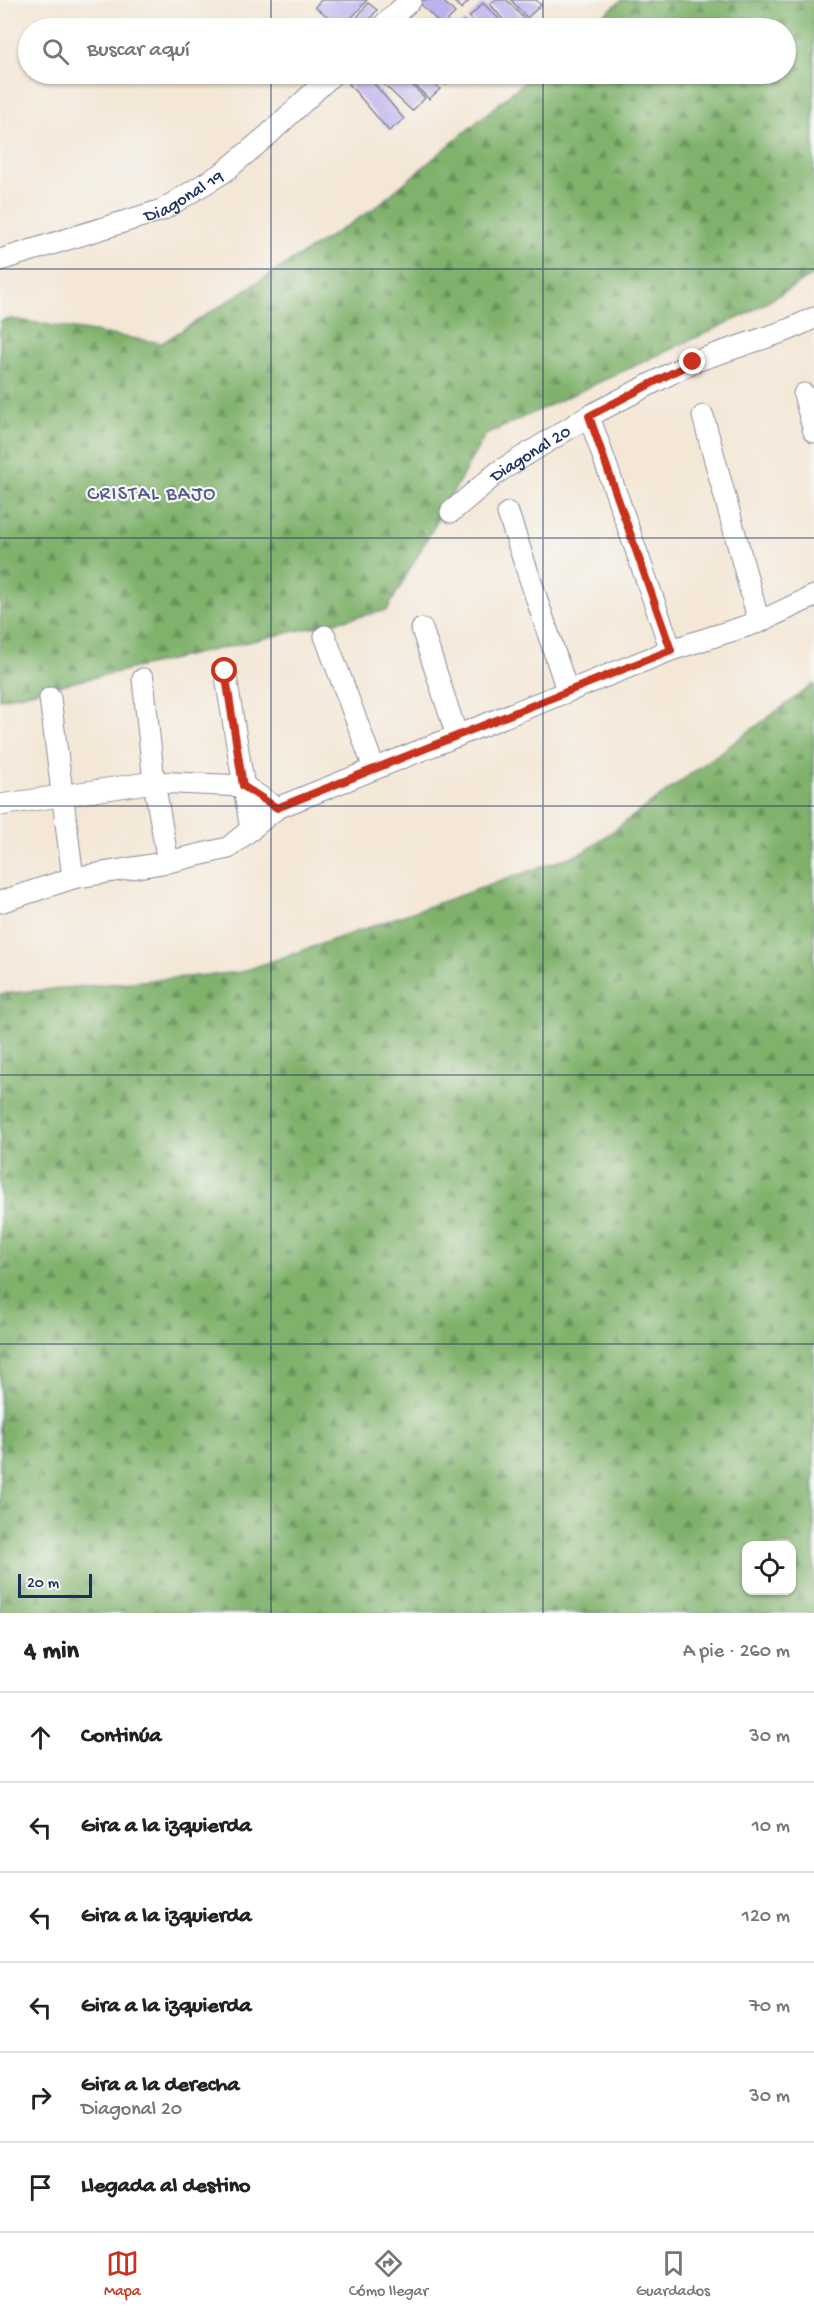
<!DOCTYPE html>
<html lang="es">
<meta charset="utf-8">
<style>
:root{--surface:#fff;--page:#f2f2f2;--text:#222;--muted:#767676;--line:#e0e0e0;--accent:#c8321e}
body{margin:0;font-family:"Gochi Hand",sans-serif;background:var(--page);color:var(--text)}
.controls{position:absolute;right:18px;bottom:18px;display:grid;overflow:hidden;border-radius:12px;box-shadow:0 2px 4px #0004}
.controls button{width:54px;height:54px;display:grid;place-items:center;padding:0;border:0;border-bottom:2px solid var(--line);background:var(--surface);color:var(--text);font:30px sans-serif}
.scale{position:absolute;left:18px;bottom:15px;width:74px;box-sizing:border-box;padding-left:6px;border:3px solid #1b2f5e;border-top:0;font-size:16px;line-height:21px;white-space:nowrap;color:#1b2f5e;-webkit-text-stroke:4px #f6f6f2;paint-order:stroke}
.stop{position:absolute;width:18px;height:18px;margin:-14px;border:4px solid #c8321e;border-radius:50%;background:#fff}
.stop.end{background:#c8321e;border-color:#fff;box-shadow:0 2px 6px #0008}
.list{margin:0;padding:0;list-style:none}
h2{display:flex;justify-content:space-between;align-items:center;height:78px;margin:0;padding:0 24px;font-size:26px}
h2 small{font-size:20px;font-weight:400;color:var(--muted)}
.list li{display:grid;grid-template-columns:39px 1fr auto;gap:18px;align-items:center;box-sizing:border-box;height:90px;padding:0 24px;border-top:2px solid var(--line)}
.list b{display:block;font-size:22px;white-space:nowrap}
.list p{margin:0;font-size:20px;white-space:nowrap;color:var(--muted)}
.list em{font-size:20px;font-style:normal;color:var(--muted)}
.icon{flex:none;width:33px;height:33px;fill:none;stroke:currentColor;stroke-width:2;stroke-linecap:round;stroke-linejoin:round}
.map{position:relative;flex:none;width:814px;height:1613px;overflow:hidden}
.search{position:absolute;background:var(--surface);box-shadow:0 2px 4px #0004;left:18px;right:18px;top:18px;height:66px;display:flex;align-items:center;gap:15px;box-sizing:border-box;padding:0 21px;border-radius:33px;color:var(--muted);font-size:22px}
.sheet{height:618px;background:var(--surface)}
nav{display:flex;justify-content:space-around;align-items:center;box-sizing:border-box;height:84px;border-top:2px solid var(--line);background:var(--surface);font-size:16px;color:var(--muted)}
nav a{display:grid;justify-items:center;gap:3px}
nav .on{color:var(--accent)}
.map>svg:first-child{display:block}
.forest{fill:url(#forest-firs);stroke:#4e7065;stroke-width:1.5;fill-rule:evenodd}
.building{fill:#bdb1ee}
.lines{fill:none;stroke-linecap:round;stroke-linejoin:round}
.street-casing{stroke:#888b9a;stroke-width:23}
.street{stroke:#fff;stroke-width:21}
.route{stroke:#c8321e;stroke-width:8}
.grid{fill:none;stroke:#1b2f5e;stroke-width:1.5;stroke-opacity:0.55}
.labels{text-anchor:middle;stroke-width:4.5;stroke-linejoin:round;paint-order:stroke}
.street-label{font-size:18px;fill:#1b2f5e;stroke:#f6f6f2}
.neighbourhood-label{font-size:20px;letter-spacing:1.5px;fill:#545c90;stroke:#f6f6f2}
</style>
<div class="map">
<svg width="814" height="1613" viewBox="0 0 814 1613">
<defs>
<pattern id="forest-firs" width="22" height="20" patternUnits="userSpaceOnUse" patternTransform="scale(1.5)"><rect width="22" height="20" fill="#80b26c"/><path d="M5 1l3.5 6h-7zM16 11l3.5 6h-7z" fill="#68915c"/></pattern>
</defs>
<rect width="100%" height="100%" fill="#f6f6f2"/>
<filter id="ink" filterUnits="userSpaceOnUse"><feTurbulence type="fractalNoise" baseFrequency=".0167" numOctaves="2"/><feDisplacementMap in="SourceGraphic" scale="12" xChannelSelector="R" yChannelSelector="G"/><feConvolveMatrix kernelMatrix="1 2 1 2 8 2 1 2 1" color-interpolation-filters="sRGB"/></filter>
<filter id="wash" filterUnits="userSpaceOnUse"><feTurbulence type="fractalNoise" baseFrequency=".008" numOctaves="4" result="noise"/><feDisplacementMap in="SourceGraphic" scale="24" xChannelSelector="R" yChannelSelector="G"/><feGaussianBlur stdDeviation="1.35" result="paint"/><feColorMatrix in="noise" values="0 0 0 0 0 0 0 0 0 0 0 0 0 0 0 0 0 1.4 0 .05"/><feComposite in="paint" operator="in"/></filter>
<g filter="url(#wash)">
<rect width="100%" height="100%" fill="#f4e7d6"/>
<!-- forest -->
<g class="forest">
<path d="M 622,0 L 814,0 L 814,274 L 747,314 L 485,435 L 387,610 L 0,699 L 0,321 L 12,319 L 162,343 L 372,210 L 534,74 L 786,74 L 786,28 L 588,28 Z"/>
<path d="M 814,684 L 814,1613 L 0,1613 L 0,994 L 241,972 L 584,852 ZM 746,1546 L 792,1546 L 792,1590 L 746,1590 Z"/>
</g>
<g id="blocks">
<!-- building -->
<g class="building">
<path d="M 321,0 L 367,0 L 343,28 L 315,7 Z"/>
<path d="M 417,0 L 442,0 L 455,13 L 442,26 Z"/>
<path d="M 453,0 L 470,0 L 461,9 Z"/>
<path d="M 495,0 L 507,0 L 524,19 L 510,28 L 490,4 Z"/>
<path d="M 511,0 L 536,0 L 541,5 L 527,18 Z"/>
<path d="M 368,3 L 377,10 L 363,28 L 349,28 Z"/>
<path d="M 483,3 L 499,19 L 495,23 L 501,28 L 481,28 L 469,17 Z"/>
<path d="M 464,21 L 472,28 L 456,28 Z"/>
<path d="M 362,74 L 366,74 L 404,119 L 389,131 L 349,84 Z"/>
<path d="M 373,74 L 401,74 L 425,98 L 412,111 Z"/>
<path d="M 404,74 L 425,74 L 440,89 L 429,99 Z"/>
<path d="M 434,74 L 458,74 L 446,85 Z"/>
</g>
</g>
</g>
<g filter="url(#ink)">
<use href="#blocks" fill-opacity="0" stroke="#888b9a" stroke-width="1.5"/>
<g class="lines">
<!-- street casing -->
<g class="street-casing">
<g id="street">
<path d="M 380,28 L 411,0"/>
<path id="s1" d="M 0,260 L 162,210 L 224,172 L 268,135 L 333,74"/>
<path d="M 804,394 L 814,432"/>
<path d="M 589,416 L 671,650"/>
<path d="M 703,416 L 759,622"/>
<path id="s2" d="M 451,512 L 498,472 L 589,416 L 693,362 L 788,330 L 814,318"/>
<path d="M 508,513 L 567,690"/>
<path d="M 422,629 L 457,736"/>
<path d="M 325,636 L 374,768"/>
<path d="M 225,671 L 251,830"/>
<path d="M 143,679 L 154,782 L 168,862"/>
<path d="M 50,698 L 73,878"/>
<path d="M 0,805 L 154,782 L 244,786 L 277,808"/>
<path d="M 0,902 L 73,878 L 168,862 L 228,848 L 277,808 L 671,650 L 759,622 L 814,596"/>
</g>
</g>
<!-- street -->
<use href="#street" class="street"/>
</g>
</g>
<g class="lines" filter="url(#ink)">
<!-- route -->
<path class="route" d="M 225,671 L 243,786 L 277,808 L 671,650 L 589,416 L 693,362"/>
</g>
<!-- grid -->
<path class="grid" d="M 271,0 L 271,28M 543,0 L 543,28M 271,74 L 271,1613M 543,74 L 543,1613M 0,269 L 814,269M 0,538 L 814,538M 0,806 L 814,806M 0,1075 L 814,1075M 0,1344 L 814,1344"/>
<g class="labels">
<!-- street labels -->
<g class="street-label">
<text dy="6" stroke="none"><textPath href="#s1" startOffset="195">Diagonal 19</textPath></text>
<text dy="6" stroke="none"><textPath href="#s2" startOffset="99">Diagonal 20</textPath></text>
</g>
<!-- neighbourhood labels -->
<g class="neighbourhood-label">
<text x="152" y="499">CRISTAL BAJO</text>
</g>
</g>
</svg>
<div class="controls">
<button><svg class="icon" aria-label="locate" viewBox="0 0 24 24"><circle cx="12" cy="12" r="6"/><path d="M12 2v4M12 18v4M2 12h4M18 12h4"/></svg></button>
</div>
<div class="scale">20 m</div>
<div class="stop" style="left:225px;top:671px"></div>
<div class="stop end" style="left:693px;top:362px"></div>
<div class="search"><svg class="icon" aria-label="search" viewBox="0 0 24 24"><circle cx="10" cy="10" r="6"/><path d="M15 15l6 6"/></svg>Buscar aquí</div>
</div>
<section class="sheet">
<h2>4 min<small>A pie · 260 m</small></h2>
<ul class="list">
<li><svg class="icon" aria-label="ahead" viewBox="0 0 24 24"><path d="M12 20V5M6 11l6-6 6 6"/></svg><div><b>Continúa</b></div><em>30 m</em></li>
<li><svg class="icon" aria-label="left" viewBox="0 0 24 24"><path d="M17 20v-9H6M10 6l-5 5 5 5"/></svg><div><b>Gira a la izquierda</b></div><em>10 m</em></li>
<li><svg class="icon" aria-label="left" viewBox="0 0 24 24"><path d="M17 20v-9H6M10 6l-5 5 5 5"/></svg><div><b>Gira a la izquierda</b></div><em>120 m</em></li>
<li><svg class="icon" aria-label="left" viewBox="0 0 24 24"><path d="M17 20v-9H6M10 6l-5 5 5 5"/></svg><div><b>Gira a la izquierda</b></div><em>70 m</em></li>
<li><svg class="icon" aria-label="right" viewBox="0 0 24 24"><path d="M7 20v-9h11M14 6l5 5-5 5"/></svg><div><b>Gira a la derecha</b><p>Diagonal 20</p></div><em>30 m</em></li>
<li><svg class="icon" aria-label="arrive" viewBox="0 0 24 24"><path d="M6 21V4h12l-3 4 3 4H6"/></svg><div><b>Llegada al destino</b></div></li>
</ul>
</section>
<nav>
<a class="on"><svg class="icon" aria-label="map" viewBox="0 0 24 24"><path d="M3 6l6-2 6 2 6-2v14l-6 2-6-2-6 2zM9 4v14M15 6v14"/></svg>Mapa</a>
<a><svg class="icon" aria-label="directions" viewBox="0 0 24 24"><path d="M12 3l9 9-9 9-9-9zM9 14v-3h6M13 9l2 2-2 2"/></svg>Cómo llegar</a>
<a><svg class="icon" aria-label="saved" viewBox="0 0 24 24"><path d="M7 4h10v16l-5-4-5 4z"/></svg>Guardados</a>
</nav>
